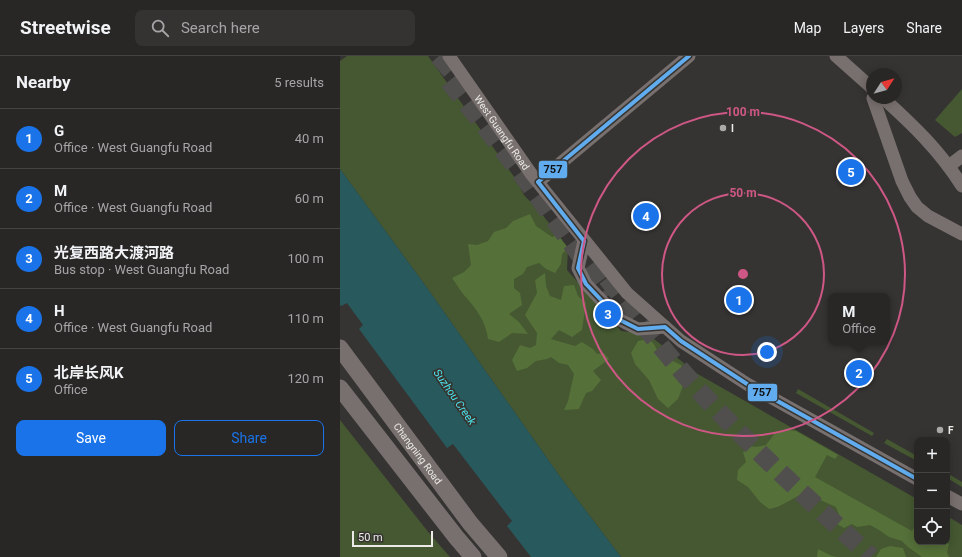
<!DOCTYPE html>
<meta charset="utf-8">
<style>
:root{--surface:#282726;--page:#343332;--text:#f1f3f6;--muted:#a5a5a7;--line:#444443;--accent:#1a73e8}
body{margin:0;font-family:Roboto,"Noto Sans SC",sans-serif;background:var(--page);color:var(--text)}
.controls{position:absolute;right:12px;bottom:12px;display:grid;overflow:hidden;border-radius:8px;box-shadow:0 2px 10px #0003}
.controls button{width:36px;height:36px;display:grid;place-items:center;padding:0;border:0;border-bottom:1px solid var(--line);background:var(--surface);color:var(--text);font:20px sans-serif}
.compass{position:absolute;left:526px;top:12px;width:36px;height:36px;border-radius:50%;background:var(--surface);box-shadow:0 2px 10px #0003;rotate:54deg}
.scale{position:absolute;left:12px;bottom:10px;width:81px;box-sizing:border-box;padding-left:4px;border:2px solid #ebeae8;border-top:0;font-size:11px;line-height:14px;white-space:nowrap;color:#ebeae8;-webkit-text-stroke:3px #363531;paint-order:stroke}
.you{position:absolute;left:427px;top:296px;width:14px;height:14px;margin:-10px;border:3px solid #fff;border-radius:50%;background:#1a73e8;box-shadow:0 0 0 6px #1a73e833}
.badge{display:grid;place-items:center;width:26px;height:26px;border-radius:50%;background:var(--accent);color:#fff;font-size:13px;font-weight:700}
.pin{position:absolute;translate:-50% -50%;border:2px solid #fff;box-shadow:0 1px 4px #0006}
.popup{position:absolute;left:488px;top:237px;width:62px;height:52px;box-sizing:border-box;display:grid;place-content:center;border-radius:8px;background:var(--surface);filter:drop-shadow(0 1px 3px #0005);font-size:13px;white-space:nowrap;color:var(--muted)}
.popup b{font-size:15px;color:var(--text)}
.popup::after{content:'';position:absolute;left:50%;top:100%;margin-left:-8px;border:8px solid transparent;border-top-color:var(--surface)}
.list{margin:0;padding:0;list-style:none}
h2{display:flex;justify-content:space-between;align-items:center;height:52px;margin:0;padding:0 16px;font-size:17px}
h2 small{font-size:13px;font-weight:400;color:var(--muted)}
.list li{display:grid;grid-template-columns:26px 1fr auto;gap:12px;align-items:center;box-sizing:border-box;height:60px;padding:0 16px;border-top:1px solid var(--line)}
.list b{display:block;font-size:15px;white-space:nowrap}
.list p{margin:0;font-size:13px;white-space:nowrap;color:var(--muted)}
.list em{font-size:13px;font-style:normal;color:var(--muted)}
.actions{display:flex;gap:8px;padding:12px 16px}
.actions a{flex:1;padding:9px 0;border:1px solid var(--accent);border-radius:8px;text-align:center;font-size:14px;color:var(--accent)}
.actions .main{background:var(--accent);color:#fff}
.icon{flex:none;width:22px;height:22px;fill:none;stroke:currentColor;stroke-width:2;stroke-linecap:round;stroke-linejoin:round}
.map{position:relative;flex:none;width:622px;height:501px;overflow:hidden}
header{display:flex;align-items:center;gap:24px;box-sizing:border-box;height:56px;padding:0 20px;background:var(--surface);border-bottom:1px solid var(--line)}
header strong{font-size:19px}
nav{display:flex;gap:22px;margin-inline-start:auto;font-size:14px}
.search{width:280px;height:36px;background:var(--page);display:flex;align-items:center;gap:10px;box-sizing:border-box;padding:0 14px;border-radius:8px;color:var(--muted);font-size:15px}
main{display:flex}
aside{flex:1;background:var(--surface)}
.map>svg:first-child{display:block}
.green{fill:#455831}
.forest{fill:#557039}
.water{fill:#28595c}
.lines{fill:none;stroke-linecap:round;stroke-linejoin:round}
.highway-tunnel{stroke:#504f4d;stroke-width:19;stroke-dasharray:19 10;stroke-linecap:butt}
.minor{stroke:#78706e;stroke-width:13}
.major{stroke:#78706e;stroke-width:17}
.bus-1-casing{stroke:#363531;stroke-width:7}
.bus-1{stroke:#60acee;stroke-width:4}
.ring{fill:none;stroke:#ce5785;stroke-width:2}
.poi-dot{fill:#abaaa8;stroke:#363531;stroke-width:1.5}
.labels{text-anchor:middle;stroke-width:3.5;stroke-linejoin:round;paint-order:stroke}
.poi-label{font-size:10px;font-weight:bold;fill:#ebeae8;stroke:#363531;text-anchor:start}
.street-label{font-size:10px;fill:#ebeae8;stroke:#363531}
.water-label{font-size:11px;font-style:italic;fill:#4be5ed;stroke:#363531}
.centre{fill:#ce5785;stroke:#363531;stroke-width:2}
.ring-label{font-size:12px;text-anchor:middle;font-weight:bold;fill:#ce5785;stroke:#363531;stroke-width:3.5;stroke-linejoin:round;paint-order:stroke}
.line-badge{stroke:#363531;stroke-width:1.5}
.pale-badge-label{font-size:11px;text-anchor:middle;font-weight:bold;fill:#111}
</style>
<header>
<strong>Streetwise</strong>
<div class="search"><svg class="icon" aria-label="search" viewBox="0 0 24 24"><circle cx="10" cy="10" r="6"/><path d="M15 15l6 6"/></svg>Search here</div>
<nav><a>Map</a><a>Layers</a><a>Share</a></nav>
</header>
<main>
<aside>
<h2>Nearby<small>5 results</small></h2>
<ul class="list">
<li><span class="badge">1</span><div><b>G</b><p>Office · West Guangfu Road</p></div><em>40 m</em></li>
<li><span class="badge">2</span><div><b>M</b><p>Office · West Guangfu Road</p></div><em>60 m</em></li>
<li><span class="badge">3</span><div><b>光复西路大渡河路</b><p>Bus stop · West Guangfu Road</p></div><em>100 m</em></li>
<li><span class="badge">4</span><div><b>H</b><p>Office · West Guangfu Road</p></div><em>110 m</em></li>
<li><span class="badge">5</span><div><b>北岸长风K</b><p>Office</p></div><em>120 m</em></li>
</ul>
<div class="actions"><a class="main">Save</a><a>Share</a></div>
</aside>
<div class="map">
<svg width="622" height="501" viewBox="0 0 622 501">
<rect width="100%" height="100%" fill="#353432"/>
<!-- green -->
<g class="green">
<path d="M 7,0 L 88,0 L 180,129 C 181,138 188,144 195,149 L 228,192 L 227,214 L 281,275 L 308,278 L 356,317 L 577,443 L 577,486 L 607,486 L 607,460 L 622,469 L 622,501 L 281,501 L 221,422 L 85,229 L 0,113 L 0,5 Z"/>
<path d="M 622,33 L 622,77 L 615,81 L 595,64 Z"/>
<path d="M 458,333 L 534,377 L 532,380 L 456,337 Z"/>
<path d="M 0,364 L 89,477 L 110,501 L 0,501 Z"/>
<path d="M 547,383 L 577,400 L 577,405 L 544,387 Z"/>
<path d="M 607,417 L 622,426 L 622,431 L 607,422 Z"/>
</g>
<!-- forest -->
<g class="forest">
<path d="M 190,158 L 196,170 L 212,181 L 218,179 L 228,192 L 222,198 L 221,208 L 215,217 L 206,213 L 199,207 L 187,211 L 183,218 L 174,223 L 174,232 L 180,237 L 182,249 L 169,258 L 179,266 L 188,278 L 172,277 L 159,286 L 148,283 C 146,265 135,251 123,238 C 119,233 116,227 112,222 L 124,216 L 131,209 L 128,188 L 137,189 L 148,185 L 154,176 L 166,172 L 173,165 Z"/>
<path d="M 205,217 L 206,230 L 210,240 L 221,244 L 224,230 L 234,229 L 238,240 L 246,247 L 242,274 L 232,281 L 219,274 L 211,283 L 235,290 L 242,286 L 253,293 L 257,298 L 264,297 L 269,303 L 253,315 L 261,324 L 252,335 L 246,337 L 239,353 L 224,354 L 228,345 L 234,318 L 228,309 L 219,307 L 211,301 L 207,303 L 196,305 L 187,312 L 177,315 L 172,304 L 180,289 L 190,292 L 196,289 L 197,277 L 185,259 L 197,237 L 195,224 Z"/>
<path d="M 309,283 L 314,288 L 319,298 L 341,309 L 347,319 L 338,343 L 328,352 L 318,343 L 309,324 L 295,308 L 291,297 L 298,285 Z"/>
<path d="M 448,374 L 456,375 L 498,399 L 495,403 L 487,399 L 475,421 L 572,475 L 577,466 L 577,486 L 606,486 L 609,488 L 607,496 L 609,501 L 582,501 L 568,491 L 562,485 L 549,481 L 539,474 L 530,469 L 517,471 L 512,468 L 504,472 L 497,468 L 499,459 L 496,451 L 478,443 L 473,452 L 468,447 L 463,438 C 452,442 442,451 429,453 L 420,446 L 408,431 L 397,424 L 398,414 L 406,406 L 403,396 L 410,390 L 416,391 L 426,389 L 435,377 Z"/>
<path d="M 550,490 L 563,492 L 566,501 L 536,501 L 541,493 Z"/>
<path d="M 478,493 L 492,500 L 498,501 L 477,501 Z"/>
</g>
<!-- water -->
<path class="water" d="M 0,113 L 85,229 L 221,422 L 281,501 L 191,501 L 167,470 L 172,465 L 113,388 L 107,392 L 19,273 L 23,269 L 7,247 L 1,250 L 0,249 Z"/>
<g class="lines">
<!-- highway-tunnel -->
<g class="highway-tunnel">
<path d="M 99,0 L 126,32"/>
<path d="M 109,25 L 140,64 L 186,124 L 269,239"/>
<path d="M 267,222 C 298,262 329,302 363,339 C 416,396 474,448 531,501"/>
</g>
<!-- minor -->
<g class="minor">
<path id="s1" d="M 109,0 L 192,119 L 287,237 L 341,285 L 407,328 L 577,423"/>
<path d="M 496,0 L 532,32"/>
<path d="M 533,42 L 562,125 L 570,141 L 577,151 L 588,160 L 622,178"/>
<path d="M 543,42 C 573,69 600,95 622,130"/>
<path d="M 609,110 L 622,100"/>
<path d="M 198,126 L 349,0"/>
<path d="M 244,185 L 238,212 L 246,228 L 280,264 L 298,273 L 325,271"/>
<path d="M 607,440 L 622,448"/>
</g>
<!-- major -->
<g class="major">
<path id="s2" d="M 0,292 L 130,467 L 159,501"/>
<path d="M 0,332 L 116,481 L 133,501"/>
</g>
<!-- bus-1 casing -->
<g class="bus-1-casing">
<path id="bus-1" d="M 349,0 L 198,126 L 244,185 L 238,212 L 246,228 L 280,264 L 298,273 L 325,271 L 341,285 L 407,328 L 577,423"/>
</g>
<!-- bus-1 -->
<use href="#bus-1" class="bus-1"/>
</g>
<!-- distance rings -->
<g class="ring">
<circle cx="403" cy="218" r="81"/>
<circle cx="403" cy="218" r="162"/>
</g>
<!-- markers -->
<g class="poi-dot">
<circle cx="383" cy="72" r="4"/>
<circle cx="600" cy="374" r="4"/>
</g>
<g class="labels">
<!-- poi labels -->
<g class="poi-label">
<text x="391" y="76">I</text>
<text x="608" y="378">F</text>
</g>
<!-- street labels -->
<g class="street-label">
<text dy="4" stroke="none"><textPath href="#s1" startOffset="93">West Guangfu Road</textPath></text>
<text dy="4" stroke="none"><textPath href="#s2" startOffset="131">Changning Road</textPath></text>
</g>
<!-- water labels -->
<g class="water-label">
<text transform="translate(115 341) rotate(55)" y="4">Suzhou Creek</text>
</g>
</g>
<circle cx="403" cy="218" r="6" class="centre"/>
<g class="ring-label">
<text x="403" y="60">100 m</text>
<text x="403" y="141">50 m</text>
</g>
<g class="line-badge">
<rect x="198" y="104" width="30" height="19" rx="4" fill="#60acee"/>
<rect x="407" y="327" width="31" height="19" rx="4" fill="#60acee"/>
</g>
<g class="pale-badge-label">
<text x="213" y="117">757</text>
<text x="422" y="340">757</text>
</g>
</svg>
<div class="controls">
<button>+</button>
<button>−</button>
<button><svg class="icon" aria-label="locate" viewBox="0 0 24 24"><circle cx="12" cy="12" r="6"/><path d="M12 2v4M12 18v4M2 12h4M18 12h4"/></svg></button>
</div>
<svg class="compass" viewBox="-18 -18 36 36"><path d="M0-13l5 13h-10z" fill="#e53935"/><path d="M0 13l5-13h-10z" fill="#a5a5a7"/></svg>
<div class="scale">50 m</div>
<div class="you"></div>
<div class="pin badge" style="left:399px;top:244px">1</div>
<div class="pin badge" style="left:519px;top:317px">2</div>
<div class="popup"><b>M</b>Office</div>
<div class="pin badge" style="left:268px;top:258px">3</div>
<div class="pin badge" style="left:306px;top:160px">4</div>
<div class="pin badge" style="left:511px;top:116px">5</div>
</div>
</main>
